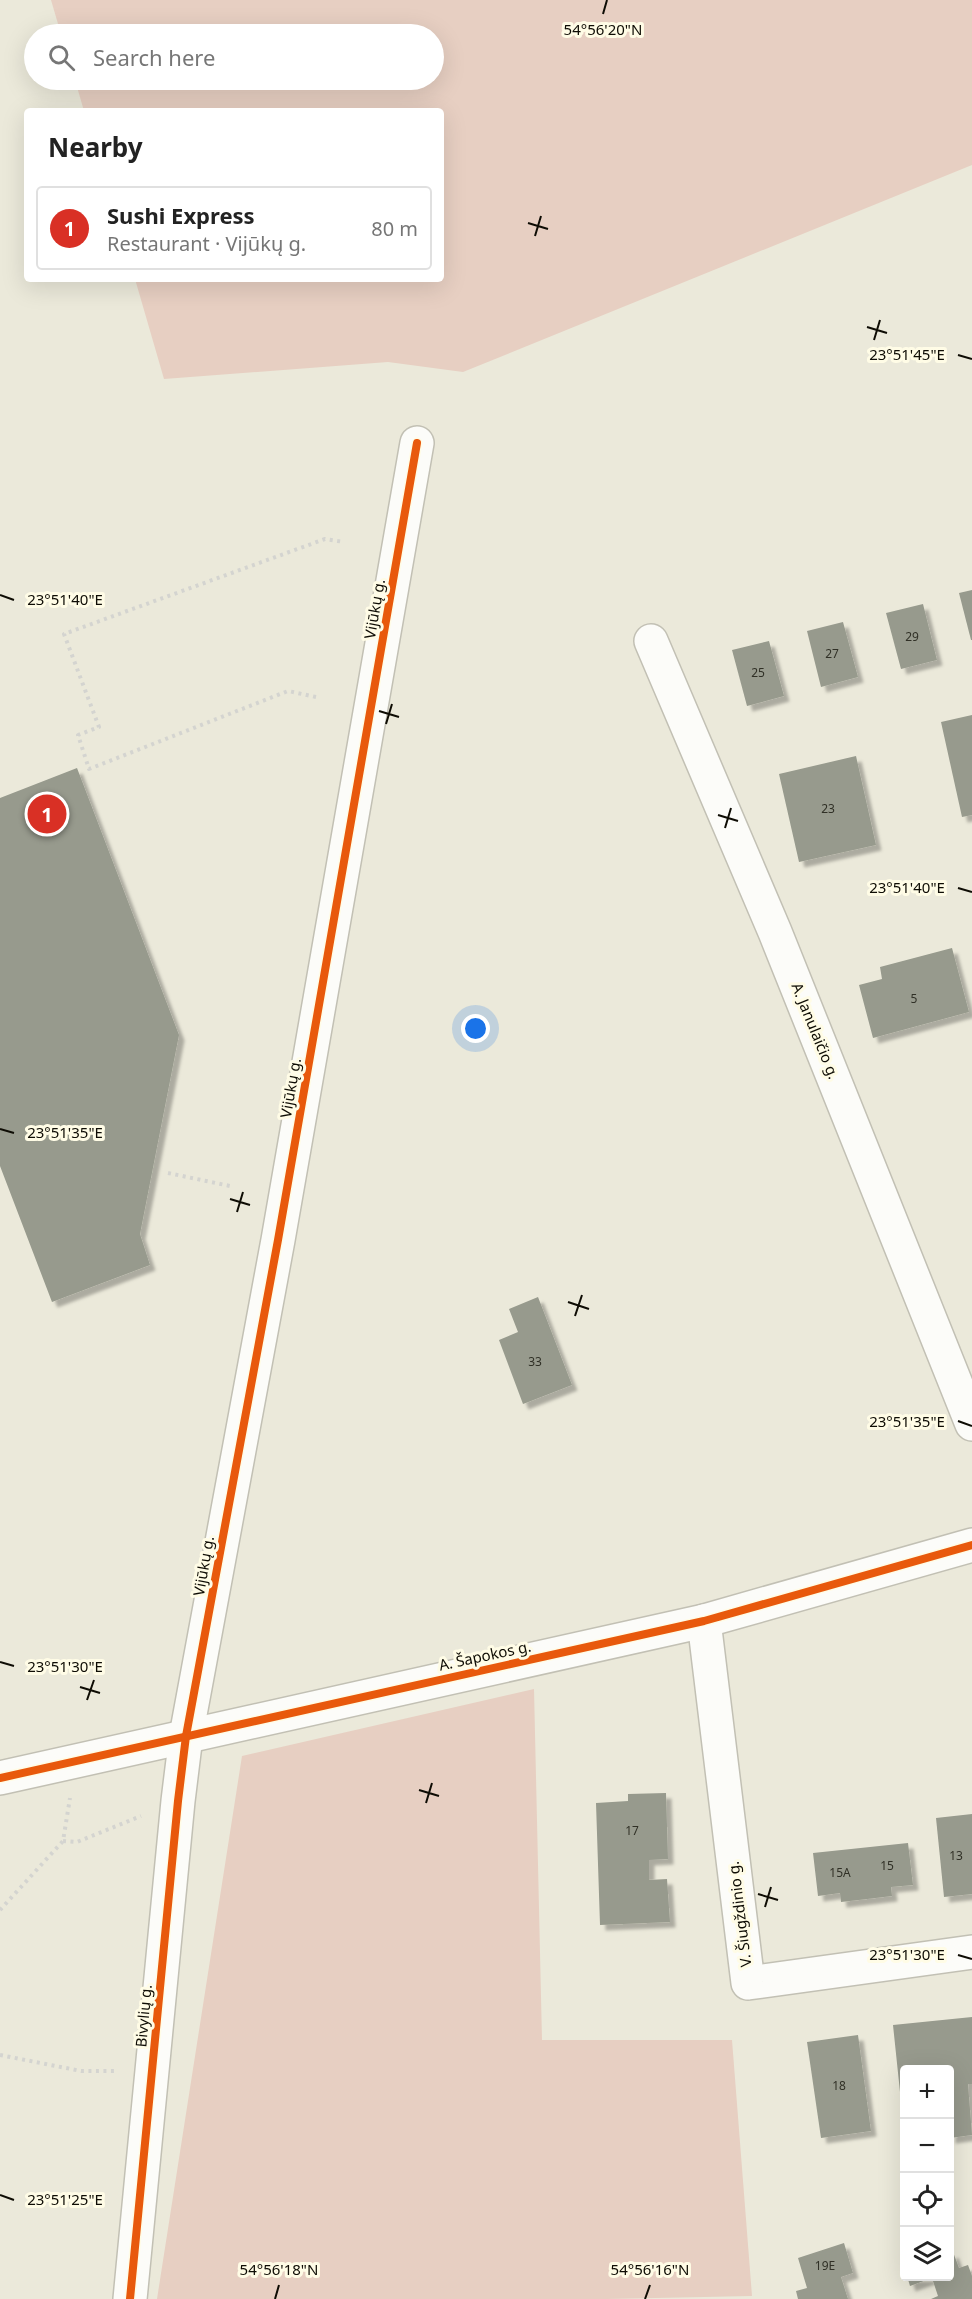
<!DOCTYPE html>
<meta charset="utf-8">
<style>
:root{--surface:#fff;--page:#f2f2f2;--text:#222;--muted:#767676;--line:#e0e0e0;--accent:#d93025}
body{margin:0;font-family:"Noto Sans",sans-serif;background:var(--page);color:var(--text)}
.controls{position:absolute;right:18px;bottom:18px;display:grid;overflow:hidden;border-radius:6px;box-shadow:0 6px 24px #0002}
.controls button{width:54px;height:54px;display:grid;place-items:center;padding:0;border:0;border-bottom:2px solid var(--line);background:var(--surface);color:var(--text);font:30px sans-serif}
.you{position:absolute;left:476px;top:1029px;width:21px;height:21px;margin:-15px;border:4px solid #fff;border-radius:50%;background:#1a73e8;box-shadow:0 0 0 9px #1a73e833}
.badge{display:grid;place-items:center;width:39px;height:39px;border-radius:50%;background:var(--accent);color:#fff;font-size:20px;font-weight:700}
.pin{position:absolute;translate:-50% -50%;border:3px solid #fff;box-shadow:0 2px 6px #0006}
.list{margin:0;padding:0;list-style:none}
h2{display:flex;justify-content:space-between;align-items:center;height:78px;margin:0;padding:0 24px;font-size:26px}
h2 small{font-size:20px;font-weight:400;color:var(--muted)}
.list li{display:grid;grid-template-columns:39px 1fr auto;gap:18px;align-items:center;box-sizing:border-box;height:84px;margin:0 12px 12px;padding:0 12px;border:2px solid var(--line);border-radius:6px}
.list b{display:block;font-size:22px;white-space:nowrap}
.list p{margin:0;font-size:20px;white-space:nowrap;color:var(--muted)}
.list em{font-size:20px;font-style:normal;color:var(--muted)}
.icon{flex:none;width:33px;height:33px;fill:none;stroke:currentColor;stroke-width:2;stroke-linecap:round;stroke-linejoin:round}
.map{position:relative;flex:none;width:972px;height:2299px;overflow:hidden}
.search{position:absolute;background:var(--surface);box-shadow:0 6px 24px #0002;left:24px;top:24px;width:420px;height:66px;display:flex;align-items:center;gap:15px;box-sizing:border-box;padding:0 21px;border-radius:33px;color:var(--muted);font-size:22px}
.panel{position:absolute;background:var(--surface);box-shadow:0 6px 24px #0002;left:24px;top:108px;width:420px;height:174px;border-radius:6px}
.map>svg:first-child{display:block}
.green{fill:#e7cfc2}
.building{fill:#979a8d;filter:url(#shadow)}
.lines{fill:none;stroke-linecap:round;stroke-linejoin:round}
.minor-casing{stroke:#c2c0b4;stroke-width:36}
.path{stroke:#d4d4d0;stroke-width:4;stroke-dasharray:3 4.5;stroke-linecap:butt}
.minor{stroke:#fcfcf9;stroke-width:33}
.cycleway-casing{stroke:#fffce6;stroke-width:11}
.cycleway{stroke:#e8590c;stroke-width:8}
.ticks{fill:none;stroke:#0e0c04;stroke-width:2}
.labels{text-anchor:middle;stroke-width:6;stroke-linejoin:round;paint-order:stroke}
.number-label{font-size:12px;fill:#303026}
.street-label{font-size:15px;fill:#0e0c04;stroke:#fffce6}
.ticks-label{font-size:15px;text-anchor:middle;fill:#0e0c04;stroke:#fffce6;stroke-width:6;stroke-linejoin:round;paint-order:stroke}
</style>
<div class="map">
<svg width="972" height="2299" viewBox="0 0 972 2299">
<defs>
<filter id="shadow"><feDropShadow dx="5.5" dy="5.5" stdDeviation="1.5" flood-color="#0004"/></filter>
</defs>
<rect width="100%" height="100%" fill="#ebe9da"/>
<!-- green -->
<g class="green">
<path d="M 51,0 L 972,0 L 972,165 L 463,372 L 388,362 L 164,379 L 135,279 L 441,279 L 441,111 L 84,111 L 75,80 L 434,80 L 434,34 L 61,34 Z"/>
<path d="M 534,1689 L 542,2040 L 732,2040 L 752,2296 L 607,2299 L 157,2299 L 242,1756 Z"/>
</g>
<!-- building -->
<g class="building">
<path d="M 972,590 L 972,640 L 971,640 L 959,593 Z"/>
<path d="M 923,604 L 937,660 L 901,669 L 886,613 Z"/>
<path d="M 843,622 L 858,677 L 821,687 L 807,631 Z"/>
<path d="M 769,641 L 784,696 L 747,706 L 732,650 Z"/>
<path d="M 972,715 L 972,815 L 962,817 L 941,722 Z"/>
<path d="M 856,756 L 876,845 L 799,862 L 779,774 Z"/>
<path d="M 77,768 L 179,1035 L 140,1234 L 150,1265 L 52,1302 L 0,1166 L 0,798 Z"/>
<path d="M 952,948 L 969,1012 L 873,1038 L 859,985 L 882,979 L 880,967 Z"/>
<path d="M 538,1297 L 572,1385 L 523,1404 L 499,1340 L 518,1332 L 509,1309 Z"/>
<path d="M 666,1793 L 668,1859 L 649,1860 L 649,1880 L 667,1879 L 670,1922 L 600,1925 L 596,1803 L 628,1801 L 628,1794 Z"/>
<path d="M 972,1814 L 972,1894 L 944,1897 L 936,1818 Z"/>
<path d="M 908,1843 L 913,1885 L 891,1887 L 892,1896 L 867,1899 L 841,1902 L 840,1893 L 818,1896 L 813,1853 Z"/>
<path d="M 972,2017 L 972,2084 L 968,2084 L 972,2135 L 950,2138 L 950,2070 L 904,2070 L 904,2091 L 900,2092 L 893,2025 Z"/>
<path d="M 858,2035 L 871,2131 L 821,2138 L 807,2042 Z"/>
<path d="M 844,2243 L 853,2273 L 841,2277 L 848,2299 L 798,2299 L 796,2291 L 807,2288 L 798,2258 Z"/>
<path d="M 953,2252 L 959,2268 L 968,2265 L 972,2276 L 972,2299 L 931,2299 L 938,2296 L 932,2278 L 910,2286 L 907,2276 L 950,2276 L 950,2254 Z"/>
</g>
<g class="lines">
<!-- minor casing -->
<g class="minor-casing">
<g id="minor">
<path d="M 651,641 L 775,932 L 972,1424"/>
<path d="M 704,1621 L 748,1983 L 972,1952"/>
<path d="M 0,1778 L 704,1621 L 972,1545"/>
<path d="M 130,2299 L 178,1801 L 186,1736 L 278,1240 L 417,443"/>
</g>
</g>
<!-- path -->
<g class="path">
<path d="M 316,697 L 288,691 L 89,769 L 78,735 L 99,727 L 64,634 L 325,539 L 344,542"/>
<path d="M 168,1173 L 230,1186"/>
<path d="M 63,1841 L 77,1842 L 141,1816"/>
<path d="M 0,1910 L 63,1841 L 70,1798"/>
<path d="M 0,2055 L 81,2071 L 118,2071"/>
</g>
<!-- minor -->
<use href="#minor" class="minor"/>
<!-- cycleway casing -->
<g class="cycleway-casing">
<g id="cycleway">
<path d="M 0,1778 L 704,1621 L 972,1545"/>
<path d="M 130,2299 L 178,1801 L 186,1736 L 278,1240 L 417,443"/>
</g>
</g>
<!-- cycleway -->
<use href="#cycleway" class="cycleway"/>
</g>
<!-- ticks -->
<path class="ticks" d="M 603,14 L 607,0M 528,223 L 548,229M 535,236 L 541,216M 867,327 L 887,333M 874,340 L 880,320M 958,355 L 972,359M 0,595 L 14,600M 379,711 L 399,717M 386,724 L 392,704M 718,815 L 738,821M 725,828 L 731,808M 958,888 L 972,892M 0,1129 L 14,1133M 230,1199 L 250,1205M 237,1212 L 243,1192M 568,1302 L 589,1309M 575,1316 L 582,1295M 958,1421 L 972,1426M 0,1662 L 14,1666M 80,1687 L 100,1693M 87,1700 L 94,1680M 419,1790 L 439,1796M 426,1803 L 432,1783M 758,1894 L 778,1900M 765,1907 L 771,1887M 958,1955 L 972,1959M 0,2195 L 14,2200M 275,2299 L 279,2285M 645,2299 L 650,2285"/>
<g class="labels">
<!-- number labels -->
<g class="number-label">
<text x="912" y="641">29</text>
<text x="832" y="658">27</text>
<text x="758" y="677">25</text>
<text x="828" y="813">23</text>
<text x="914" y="1003">5</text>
<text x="535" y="1366">33</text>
<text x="632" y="1835">17</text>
<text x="956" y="1860">13</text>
<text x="887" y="1870">15</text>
<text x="840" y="1877">15A</text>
<text x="839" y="2090">18</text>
<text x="825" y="2270">19E</text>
</g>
<!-- street labels -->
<g class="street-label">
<text transform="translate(375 609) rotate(-80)" y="5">Vijūkų g.</text>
<text transform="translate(815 1031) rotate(68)" y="5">A. Janulaičio g.</text>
<text transform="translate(291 1088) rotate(-80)" y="5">Vijūkų g.</text>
<text transform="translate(204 1566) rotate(-80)" y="5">Vijūkų g.</text>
<text transform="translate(485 1656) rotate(-12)" y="5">A. Šapokos g.</text>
<text transform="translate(740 1914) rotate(-97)" y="5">V. Šiugždinio g.</text>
<text transform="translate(144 2016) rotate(-85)" y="5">Bivylių g.</text>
</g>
</g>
<g class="ticks-label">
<text x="603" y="35">54°56'20"N</text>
<text x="907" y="360">23°51'45"E</text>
<text x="65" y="605">23°51'40"E</text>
<text x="907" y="893">23°51'40"E</text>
<text x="65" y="1138">23°51'35"E</text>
<text x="907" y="1427">23°51'35"E</text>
<text x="65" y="1672">23°51'30"E</text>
<text x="907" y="1960">23°51'30"E</text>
<text x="65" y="2205">23°51'25"E</text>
<text x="279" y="2275">54°56'18"N</text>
<text x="650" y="2275">54°56'16"N</text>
</g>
</svg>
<div class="controls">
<button>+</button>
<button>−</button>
<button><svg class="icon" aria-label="locate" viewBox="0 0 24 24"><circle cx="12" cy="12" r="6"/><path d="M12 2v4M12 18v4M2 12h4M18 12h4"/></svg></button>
<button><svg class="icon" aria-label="layers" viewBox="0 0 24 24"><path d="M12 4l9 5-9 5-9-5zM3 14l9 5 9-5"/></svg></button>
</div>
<div class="you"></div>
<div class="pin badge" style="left:47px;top:814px">1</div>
<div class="search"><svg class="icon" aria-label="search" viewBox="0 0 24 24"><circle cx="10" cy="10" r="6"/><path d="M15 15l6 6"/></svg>Search here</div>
<section class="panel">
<h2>Nearby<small></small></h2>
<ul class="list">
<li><span class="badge">1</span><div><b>Sushi Express</b><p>Restaurant · Vijūkų g.</p></div><em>80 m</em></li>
</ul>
</section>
</div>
